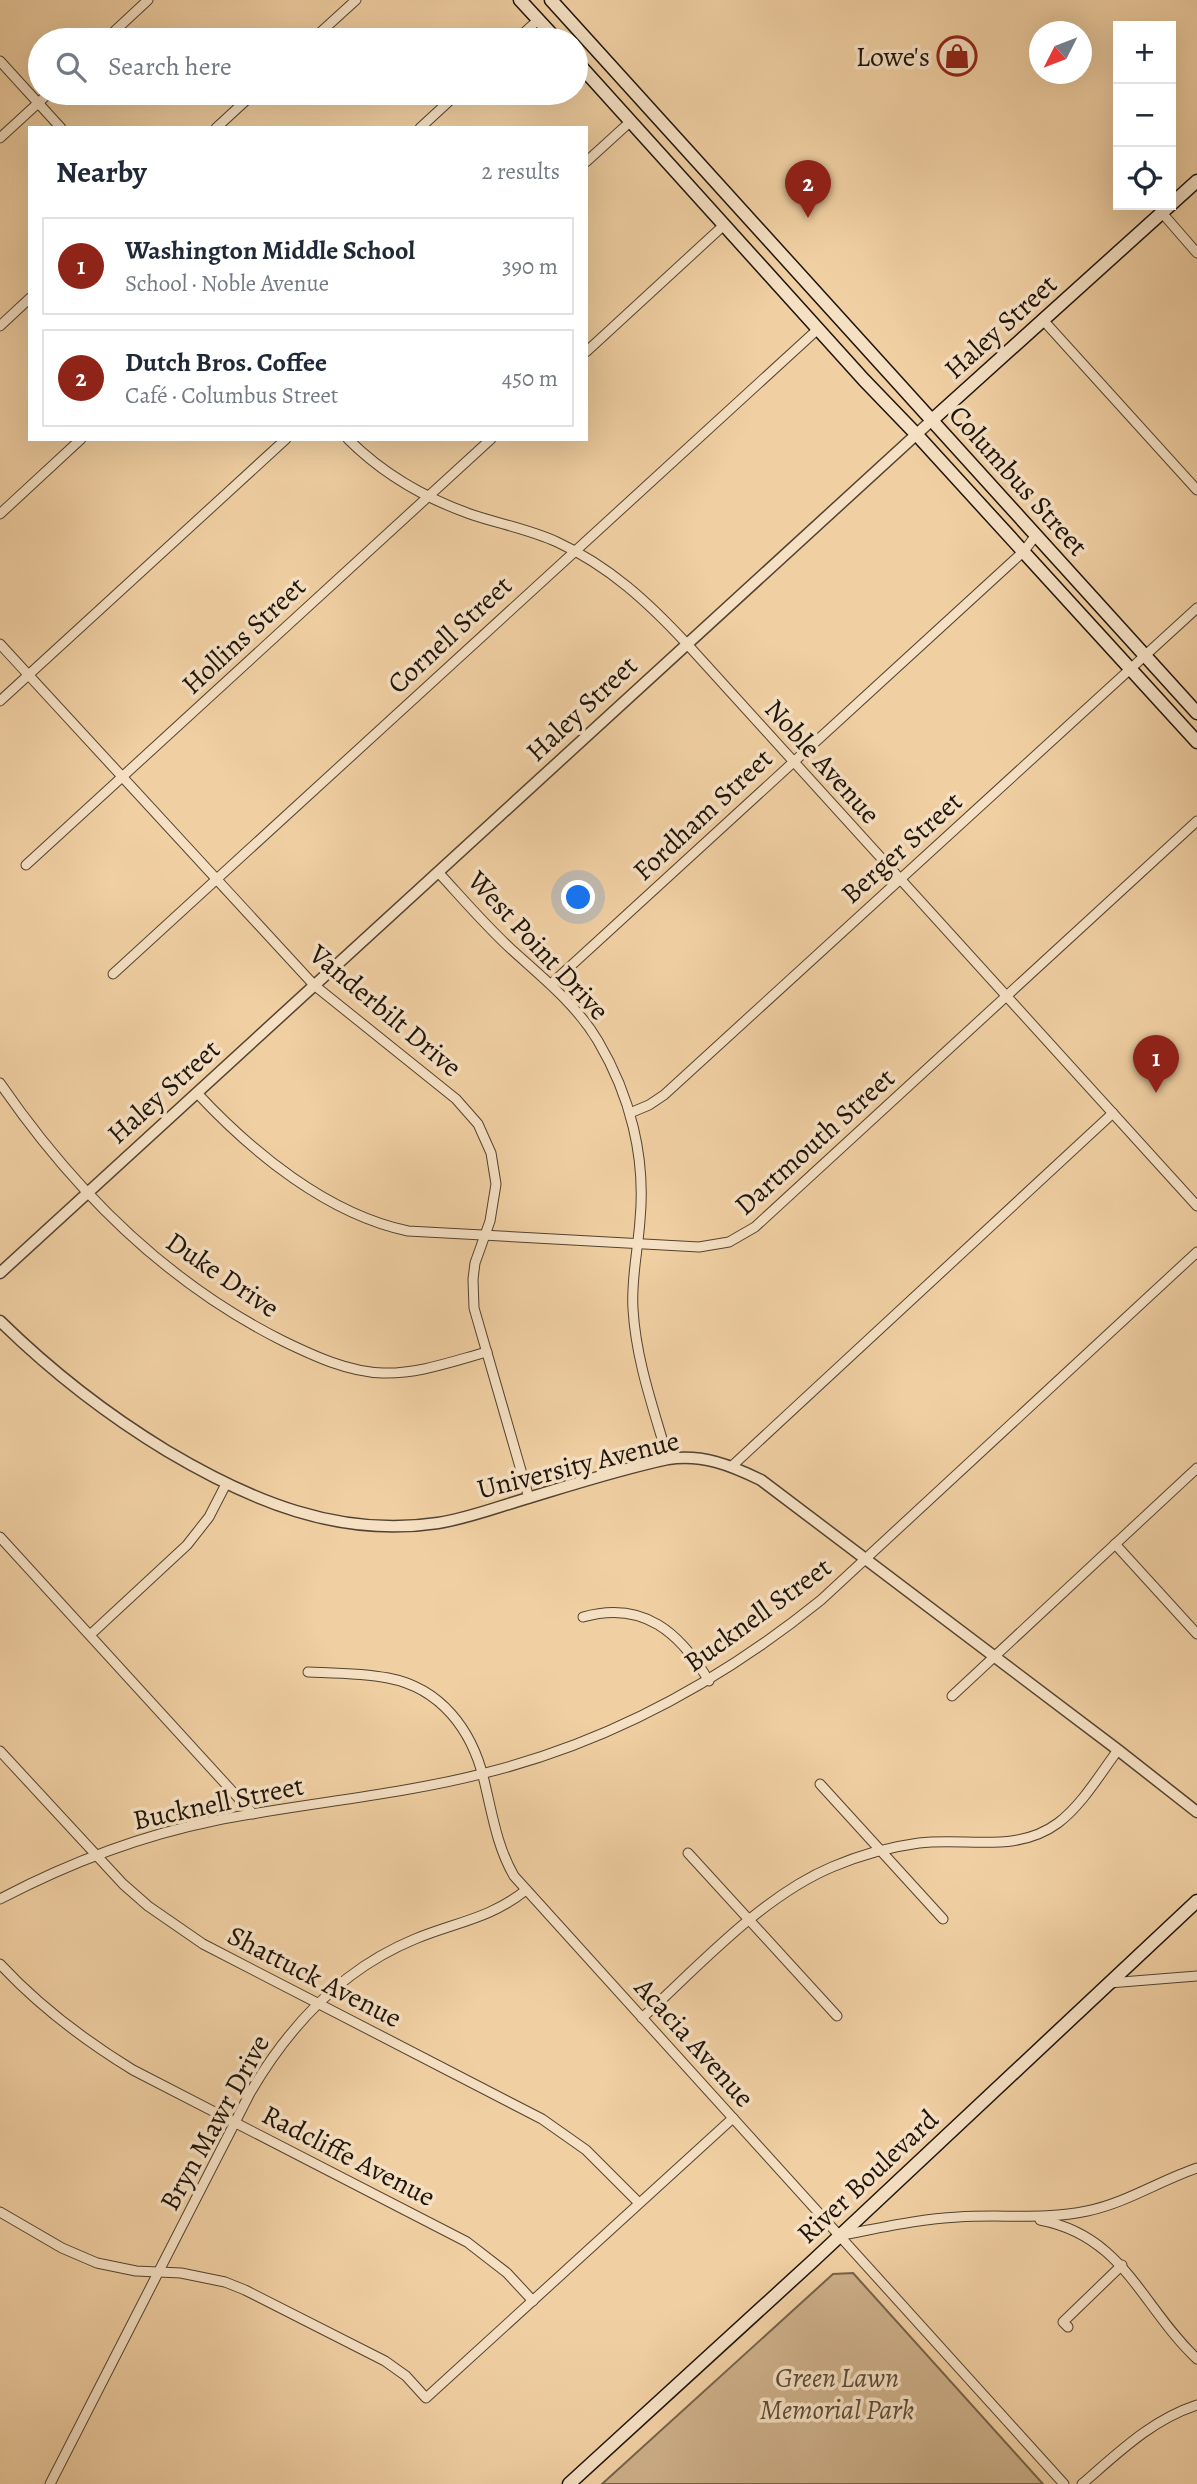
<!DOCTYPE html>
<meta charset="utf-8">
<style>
:root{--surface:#fff;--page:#f2f2f3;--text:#1f2937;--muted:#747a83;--line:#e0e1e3;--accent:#8f2418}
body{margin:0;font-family:Alegreya,serif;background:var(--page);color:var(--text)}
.controls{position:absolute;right:21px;top:21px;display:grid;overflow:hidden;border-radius:0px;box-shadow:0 7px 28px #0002}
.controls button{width:63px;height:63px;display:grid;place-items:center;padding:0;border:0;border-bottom:2px solid var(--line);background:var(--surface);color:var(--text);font:35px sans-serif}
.compass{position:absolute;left:1029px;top:21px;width:63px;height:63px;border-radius:50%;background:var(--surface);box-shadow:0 7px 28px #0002;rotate:228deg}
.you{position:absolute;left:579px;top:898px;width:24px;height:24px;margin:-18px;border:5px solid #fff;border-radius:50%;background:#1a73e8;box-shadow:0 0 0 10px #1a73e833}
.badge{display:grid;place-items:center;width:46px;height:46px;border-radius:50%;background:var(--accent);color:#fff;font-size:23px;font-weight:700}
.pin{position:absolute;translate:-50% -58px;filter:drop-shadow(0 2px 4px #0008)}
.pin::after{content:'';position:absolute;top:37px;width:24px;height:21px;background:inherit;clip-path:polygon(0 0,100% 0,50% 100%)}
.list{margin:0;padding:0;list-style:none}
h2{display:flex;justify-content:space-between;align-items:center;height:91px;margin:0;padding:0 28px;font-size:30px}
h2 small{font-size:23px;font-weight:400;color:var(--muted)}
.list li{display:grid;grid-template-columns:46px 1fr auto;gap:21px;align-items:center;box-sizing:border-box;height:98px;margin:0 14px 14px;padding:0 14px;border:2px solid var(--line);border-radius:0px}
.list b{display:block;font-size:26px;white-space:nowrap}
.list p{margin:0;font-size:23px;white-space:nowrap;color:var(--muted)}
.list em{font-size:23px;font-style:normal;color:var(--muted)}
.icon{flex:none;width:38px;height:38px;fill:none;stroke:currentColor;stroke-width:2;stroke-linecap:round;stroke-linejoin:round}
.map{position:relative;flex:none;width:1197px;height:2484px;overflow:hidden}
.search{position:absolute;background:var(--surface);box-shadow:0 7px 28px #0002;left:28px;top:28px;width:560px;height:77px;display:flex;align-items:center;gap:18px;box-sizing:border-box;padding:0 24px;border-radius:38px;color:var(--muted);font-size:26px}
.panel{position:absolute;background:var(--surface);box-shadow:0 7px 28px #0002;left:28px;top:126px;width:560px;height:315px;border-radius:0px}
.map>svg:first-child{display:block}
.green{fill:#ccaf88;stroke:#756249;stroke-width:2}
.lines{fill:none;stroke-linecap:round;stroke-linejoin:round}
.minor-casing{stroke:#524330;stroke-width:11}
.tertiary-casing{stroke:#524330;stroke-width:13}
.secondary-casing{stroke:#1e140a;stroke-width:15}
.minor{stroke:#f5e0c3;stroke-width:9}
.tertiary{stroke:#f5e0c3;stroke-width:10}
.secondary{stroke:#f5e0c3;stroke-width:12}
.labels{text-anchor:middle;stroke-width:7;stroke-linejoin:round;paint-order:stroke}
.poi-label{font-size:28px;fill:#1e140a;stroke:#f5e0c3;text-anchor:end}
.street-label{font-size:28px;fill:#1e140a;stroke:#f5e0c3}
.park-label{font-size:28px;font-style:italic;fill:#5b4a36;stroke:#f5e0c3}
</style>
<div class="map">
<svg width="1197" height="2484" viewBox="0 0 1197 2484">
<rect width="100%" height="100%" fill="#f0cfa2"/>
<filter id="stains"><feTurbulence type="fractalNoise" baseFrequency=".00286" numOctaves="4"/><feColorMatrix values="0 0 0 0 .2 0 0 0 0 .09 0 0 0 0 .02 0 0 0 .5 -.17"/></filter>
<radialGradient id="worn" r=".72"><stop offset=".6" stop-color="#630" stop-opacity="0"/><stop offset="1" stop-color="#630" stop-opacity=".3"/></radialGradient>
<!-- green -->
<path class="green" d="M 853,2273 L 1043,2484 L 602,2484 L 833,2274 Z"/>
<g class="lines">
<!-- minor casing -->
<g class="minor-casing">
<g id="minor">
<path d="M 105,40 L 148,0"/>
<path d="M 312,40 L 356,0"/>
<path d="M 516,40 L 538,20"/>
<path d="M 0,61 L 61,128"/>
<path d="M 216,128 L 254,93"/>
<path d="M 420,128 L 458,93"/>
<path d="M 0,138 L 49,93"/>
<path d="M 586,162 L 631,121"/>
<path d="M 1163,214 L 1197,253"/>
<path d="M 1043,320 L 1197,490"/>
<path d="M 0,326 L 30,298"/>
<path d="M 586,352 L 724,225"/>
<path d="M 348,439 C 382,473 425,498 470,514 C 499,524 529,529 557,542 C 609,566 648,602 687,644 L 1197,1206"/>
<path d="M 0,514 L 81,439"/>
<path d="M 0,644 L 314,985 L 456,1099 L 478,1124 L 491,1153 L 496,1184 L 490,1221 L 475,1263 L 473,1279 L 474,1308 L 529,1498"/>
<path d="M 0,701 L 286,439"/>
<path d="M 26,865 L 491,439"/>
<path d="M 438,872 C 462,898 485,925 511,949 C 543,978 576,1004 598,1041 C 630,1095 646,1157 640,1220 C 638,1250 631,1279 633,1309 C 636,1361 654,1410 668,1459"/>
<path d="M 113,974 L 818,329"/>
<path d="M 551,984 L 1024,551 L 1036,535"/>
<path d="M 0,1083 C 73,1189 167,1283 283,1341 C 314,1356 348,1372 383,1373 C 419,1374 453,1361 487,1352"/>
<path d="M 197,1093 C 252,1152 327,1214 408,1231 L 699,1247 L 729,1242 L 755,1227 L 1197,821"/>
<path d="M 630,1113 L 649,1105 L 664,1095 L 1197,608"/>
<path d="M 732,1466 L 1113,1113"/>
<path d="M 0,1537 L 253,1814"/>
<path d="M 1115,1544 L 1197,1634"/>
<path d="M 583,1617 C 644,1600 680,1633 709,1681"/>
<path d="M 90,1635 L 187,1545 L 209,1517 L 226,1484"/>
<path d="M 308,1672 C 334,1673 362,1673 388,1678 C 441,1688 472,1730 484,1780 C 492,1813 497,1847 514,1876 L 1064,2484"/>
<path d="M 952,1696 L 1197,1468"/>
<path d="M 0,1751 L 123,1884 L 148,1906 L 203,1944 L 542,2119 L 586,2150 L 639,2203"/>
<path d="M 820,1784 L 943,1919"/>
<path d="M 688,1853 L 837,2016"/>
<path d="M 0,1899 C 67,1864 139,1836 213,1821 C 303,1803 396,1796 485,1773 C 610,1742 721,1681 821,1600 L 1197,1252"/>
<path d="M 0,1964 C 39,2006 84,2040 133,2070 L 467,2242 L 507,2273 L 533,2301"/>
<path d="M 1109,1983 L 1197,1976"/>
<path d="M 642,2018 C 699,1966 761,1897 832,1867 C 860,1855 889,1847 919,1843 C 967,1837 1016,1854 1058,1823 C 1082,1805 1100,1774 1118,1750"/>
<path d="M 0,2212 L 62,2248 L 97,2263 L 136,2271 L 181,2273 L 225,2282 L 245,2290 L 385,2361 L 406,2376 L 426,2398 L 733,2118"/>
<path d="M 1040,2220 C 1124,2236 1141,2306 1197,2359"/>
<path d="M 842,2235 C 880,2228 919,2219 958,2217 C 1002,2214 1044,2220 1087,2211 C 1126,2203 1159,2181 1197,2168"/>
<path d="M 1068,2327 L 1063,2322 L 1122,2265"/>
<path d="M 50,2484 L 250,2093 C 289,2026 342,1969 415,1939 C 456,1922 490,1919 526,1890"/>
<path d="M 1082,2484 C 1118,2453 1151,2420 1197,2405"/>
</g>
</g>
<!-- tertiary casing -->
<g class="tertiary-casing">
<g id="tertiary">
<path d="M 0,1273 L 931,421"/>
<path d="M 0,1321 C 51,1371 106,1414 167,1451 C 251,1501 339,1538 438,1523 C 464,1519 489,1510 515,1502 C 565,1487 616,1470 668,1459 C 703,1454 730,1465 761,1480 L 1118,1750 L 1197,1812"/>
</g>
</g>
<!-- secondary casing -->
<g class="secondary-casing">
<g id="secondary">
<path d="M 520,0 L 557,40"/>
<path d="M 551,0 L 1197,713"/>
<path d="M 576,61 L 864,380 L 917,435 L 1197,742"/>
<path d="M 931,421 L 1197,181"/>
<path d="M 569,2484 L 814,2260 L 1197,1901"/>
</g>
</g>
<!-- minor -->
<use href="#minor" class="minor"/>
<!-- tertiary -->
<use href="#tertiary" class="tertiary"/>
<!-- secondary -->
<use href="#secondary" class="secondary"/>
</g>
<!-- icons -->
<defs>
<g id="shop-ring" transform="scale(2.0125)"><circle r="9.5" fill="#f5e0c3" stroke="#8f2418" stroke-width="1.5"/><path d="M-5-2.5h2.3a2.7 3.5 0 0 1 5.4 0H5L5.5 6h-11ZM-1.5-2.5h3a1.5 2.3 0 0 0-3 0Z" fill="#8f2418"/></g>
</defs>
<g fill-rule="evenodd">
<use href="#shop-ring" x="957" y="56"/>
</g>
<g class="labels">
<!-- poi labels -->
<g class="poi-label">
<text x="930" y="66">Lowe's</text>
</g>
<!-- street labels -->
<g class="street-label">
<text transform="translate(1000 326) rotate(-42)" y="10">Haley Street</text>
<text transform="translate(1019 480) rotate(48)" y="10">Columbus Street</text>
<text transform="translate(449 634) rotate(-43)" y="10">Cornell Street</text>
<text transform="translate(243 635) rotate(-43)" y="10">Hollins Street</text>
<text transform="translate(581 708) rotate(-43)" y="10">Haley Street</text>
<text transform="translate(823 761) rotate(48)" y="10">Noble Avenue</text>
<text transform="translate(702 814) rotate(-43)" y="10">Fordham Street</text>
<text transform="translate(901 847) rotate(-42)" y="10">Berger Street</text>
<text transform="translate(539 945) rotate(47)" y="10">West Point Drive</text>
<text transform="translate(386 1010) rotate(40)" y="10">Vanderbilt Drive</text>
<text transform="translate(163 1091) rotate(-42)" y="10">Haley Street</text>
<text transform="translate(814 1141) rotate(-42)" y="10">Dartmouth Street</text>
<text transform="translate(223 1274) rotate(34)" y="10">Duke Drive</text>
<text transform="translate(578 1464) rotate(-14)" y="10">University Avenue</text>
<text transform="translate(757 1614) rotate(-36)" y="10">Bucknell Street</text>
<text transform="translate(218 1802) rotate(-12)" y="10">Bucknell Street</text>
<text transform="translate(315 1976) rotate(27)" y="10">Shattuck Avenue</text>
<text transform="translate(695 2042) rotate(48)" y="10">Acacia Avenue</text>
<text transform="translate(214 2122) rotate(-61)" y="10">Bryn Mawr Drive</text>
<text transform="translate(349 2155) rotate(27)" y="10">Radcliffe Avenue</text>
<text transform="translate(867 2176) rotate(-43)" y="10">River Boulevard</text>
</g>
<!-- park labels -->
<g class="park-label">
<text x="837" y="2387">Green Lawn<tspan x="837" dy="32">Memorial Park</tspan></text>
</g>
</g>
<rect width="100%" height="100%" filter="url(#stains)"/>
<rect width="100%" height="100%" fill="url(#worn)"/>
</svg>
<div class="controls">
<button>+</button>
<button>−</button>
<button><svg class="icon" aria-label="locate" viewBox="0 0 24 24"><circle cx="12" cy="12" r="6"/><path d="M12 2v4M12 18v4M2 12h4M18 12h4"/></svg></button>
</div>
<svg class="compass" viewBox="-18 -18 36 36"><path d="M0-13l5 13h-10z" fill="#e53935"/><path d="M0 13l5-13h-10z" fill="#747a83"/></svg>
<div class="you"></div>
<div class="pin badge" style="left:1156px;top:1093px">1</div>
<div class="pin badge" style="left:808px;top:218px">2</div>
<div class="search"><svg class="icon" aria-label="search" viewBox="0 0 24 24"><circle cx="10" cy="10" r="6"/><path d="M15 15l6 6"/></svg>Search here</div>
<section class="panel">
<h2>Nearby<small>2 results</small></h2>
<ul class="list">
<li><span class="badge">1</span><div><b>Washington Middle School</b><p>School · Noble Avenue</p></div><em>390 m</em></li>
<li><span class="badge">2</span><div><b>Dutch Bros. Coffee</b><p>Café · Columbus Street</p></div><em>450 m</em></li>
</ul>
</section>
</div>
